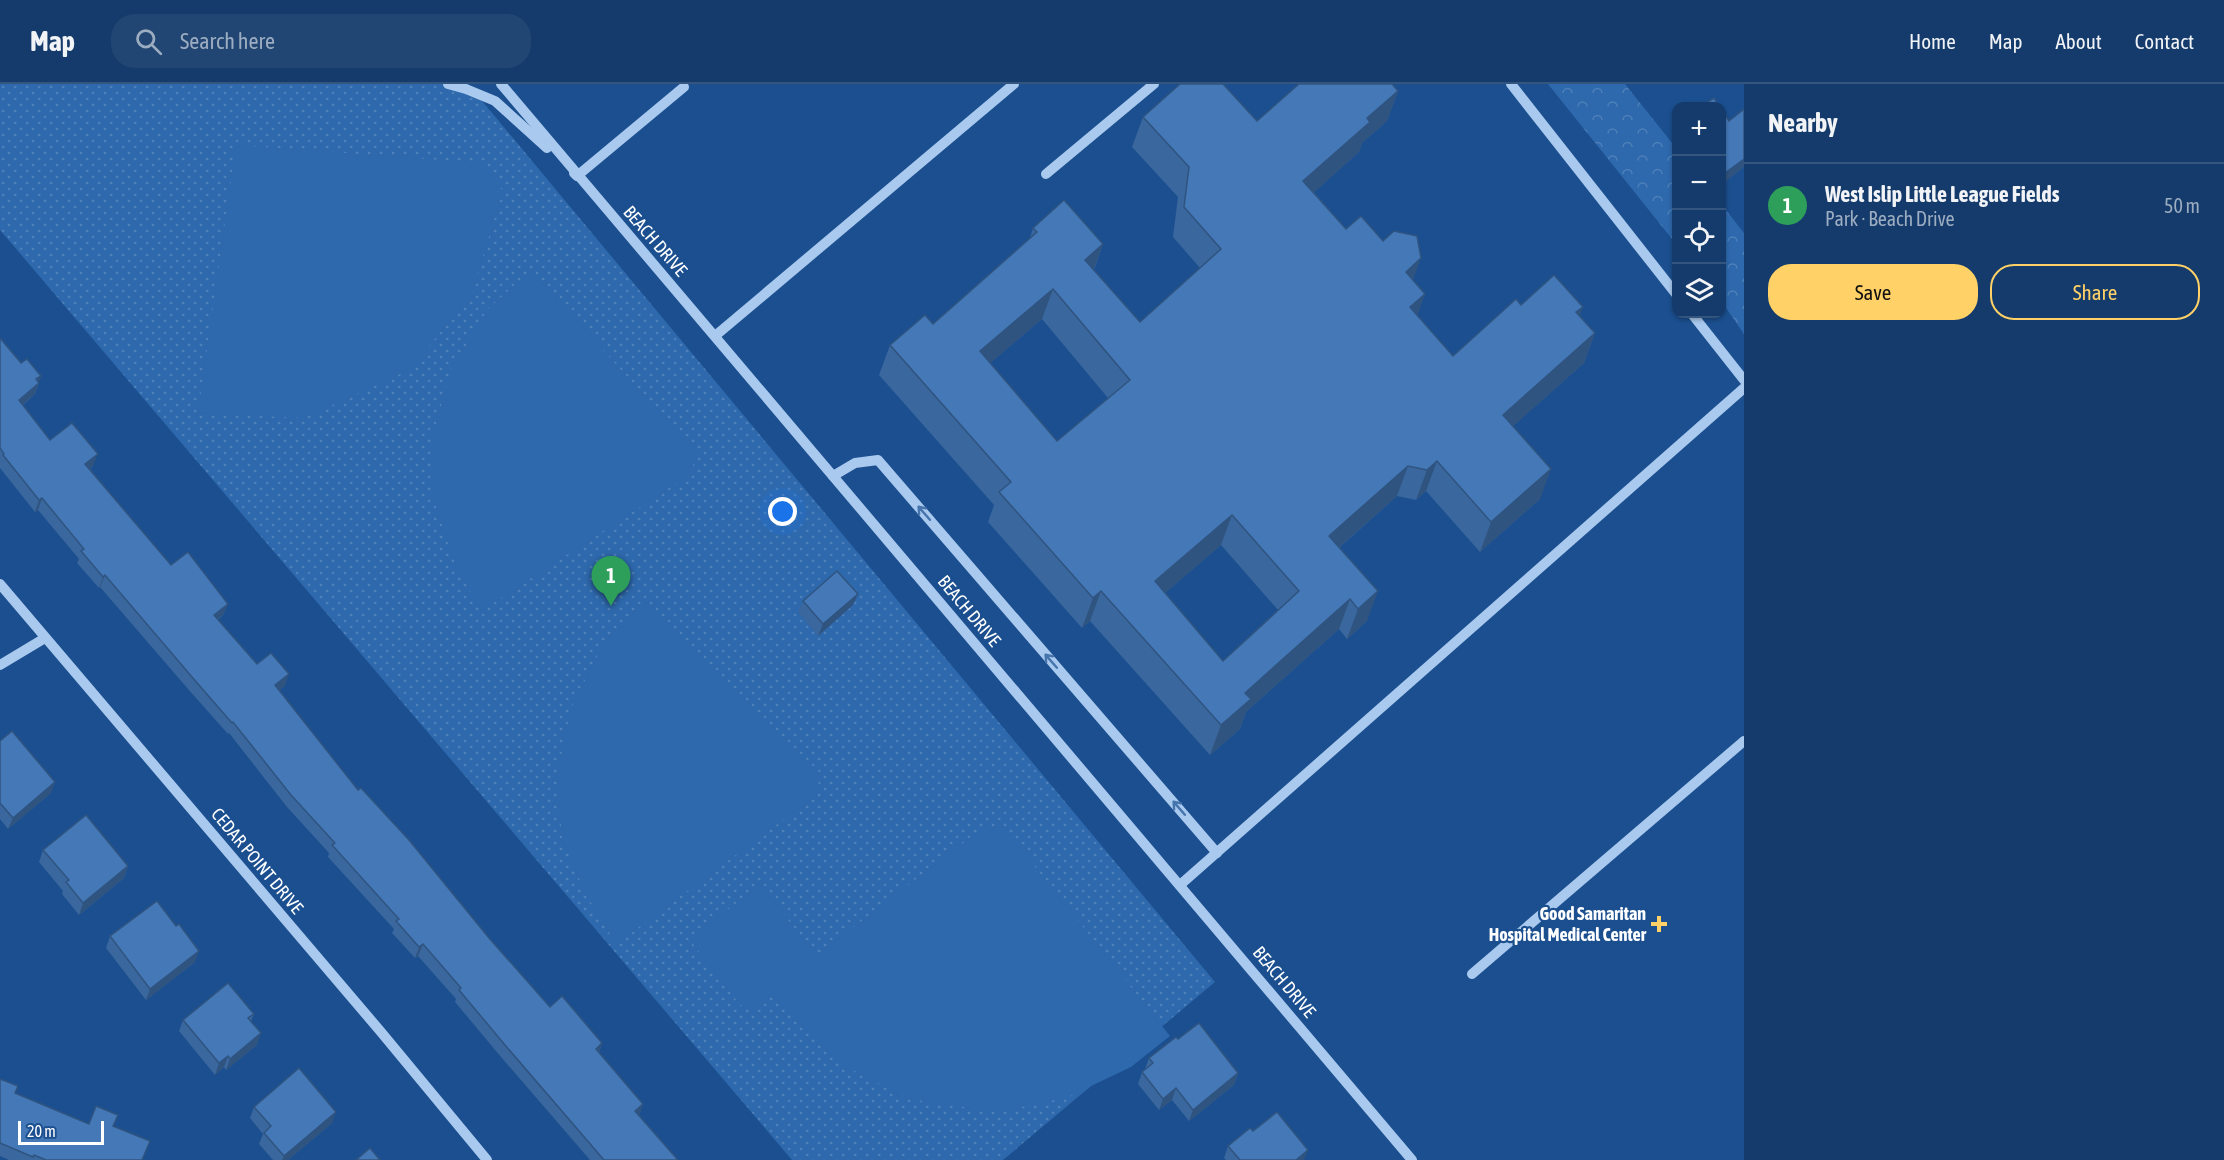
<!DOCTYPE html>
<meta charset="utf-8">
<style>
:root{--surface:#143b6b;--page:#214673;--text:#f1f3f6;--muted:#9dadc1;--line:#33557e;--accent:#ffd166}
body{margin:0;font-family:"Asap Condensed",sans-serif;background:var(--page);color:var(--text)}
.controls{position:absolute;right:18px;top:18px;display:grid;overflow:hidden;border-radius:12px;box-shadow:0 2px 4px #0004}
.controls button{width:54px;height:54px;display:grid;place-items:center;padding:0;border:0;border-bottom:2px solid var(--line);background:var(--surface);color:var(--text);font:30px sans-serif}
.scale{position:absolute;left:18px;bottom:15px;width:86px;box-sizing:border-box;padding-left:6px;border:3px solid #fff;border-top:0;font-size:16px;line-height:21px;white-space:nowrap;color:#fff;-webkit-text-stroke:4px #1b4f8f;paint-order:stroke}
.you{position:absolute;left:783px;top:428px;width:21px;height:21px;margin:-15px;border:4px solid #fff;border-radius:50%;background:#1a73e8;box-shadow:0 0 0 9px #1a73e833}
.badge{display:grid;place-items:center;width:39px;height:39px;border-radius:50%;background:var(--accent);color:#fff;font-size:20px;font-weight:700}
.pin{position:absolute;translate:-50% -50px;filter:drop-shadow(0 2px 3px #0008)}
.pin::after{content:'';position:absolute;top:32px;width:21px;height:18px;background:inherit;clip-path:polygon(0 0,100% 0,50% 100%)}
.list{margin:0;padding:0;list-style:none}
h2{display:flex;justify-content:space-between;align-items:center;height:78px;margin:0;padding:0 24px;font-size:26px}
h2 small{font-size:20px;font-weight:400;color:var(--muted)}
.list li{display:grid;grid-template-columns:39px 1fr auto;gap:18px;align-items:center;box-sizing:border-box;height:84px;padding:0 24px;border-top:2px solid var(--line)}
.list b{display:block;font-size:22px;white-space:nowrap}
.list p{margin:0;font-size:20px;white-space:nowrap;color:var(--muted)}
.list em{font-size:20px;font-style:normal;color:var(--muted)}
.actions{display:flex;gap:12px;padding:18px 24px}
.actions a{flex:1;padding:14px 0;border:2px solid var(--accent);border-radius:24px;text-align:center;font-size:21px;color:var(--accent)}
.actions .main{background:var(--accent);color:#111}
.icon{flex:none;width:33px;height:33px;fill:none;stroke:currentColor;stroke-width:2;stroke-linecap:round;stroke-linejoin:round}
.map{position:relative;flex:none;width:1744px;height:1076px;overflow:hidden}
header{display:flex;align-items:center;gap:36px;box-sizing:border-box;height:84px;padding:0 30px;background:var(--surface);border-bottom:2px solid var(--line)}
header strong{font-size:28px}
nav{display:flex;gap:33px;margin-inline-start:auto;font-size:21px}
.search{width:420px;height:54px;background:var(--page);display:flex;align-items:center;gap:15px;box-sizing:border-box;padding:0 21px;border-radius:24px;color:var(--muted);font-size:22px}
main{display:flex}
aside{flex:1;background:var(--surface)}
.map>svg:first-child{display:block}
.green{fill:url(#green-dots)}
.forest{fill:url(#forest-crowns)}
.pitch{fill:#2e69ad}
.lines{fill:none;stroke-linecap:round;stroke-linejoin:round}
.minor{stroke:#a9c9ee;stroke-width:10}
.wall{fill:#3a679d;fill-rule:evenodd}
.shaded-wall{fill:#305480}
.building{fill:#4478b7;stroke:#305480;stroke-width:1.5;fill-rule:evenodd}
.oneway{stroke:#4674ac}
.poi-dot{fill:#ffd166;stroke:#1b4f8f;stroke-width:2}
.labels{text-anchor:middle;stroke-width:4.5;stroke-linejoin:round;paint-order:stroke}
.street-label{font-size:18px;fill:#fff;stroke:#1b4f8f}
.poi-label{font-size:18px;font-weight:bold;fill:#fff;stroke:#1b4f8f;text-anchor:end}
</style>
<header>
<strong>Map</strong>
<div class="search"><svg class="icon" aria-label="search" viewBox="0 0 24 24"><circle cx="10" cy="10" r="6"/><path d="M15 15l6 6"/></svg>Search here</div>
<nav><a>Home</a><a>Map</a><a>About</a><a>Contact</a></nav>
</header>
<main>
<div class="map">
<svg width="1744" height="1076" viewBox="0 0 1744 1076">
<defs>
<pattern id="green-dots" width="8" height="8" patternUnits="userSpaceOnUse" patternTransform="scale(1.5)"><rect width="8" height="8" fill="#2e69ad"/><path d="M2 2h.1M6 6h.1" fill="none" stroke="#4d80b9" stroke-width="1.8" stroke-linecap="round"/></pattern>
<pattern id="forest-crowns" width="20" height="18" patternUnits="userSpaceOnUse" patternTransform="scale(1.5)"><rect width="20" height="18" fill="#2e69ad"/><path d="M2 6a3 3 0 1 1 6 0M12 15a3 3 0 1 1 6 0" fill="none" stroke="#4d80b9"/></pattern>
</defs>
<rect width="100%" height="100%" fill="#1b4f8f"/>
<!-- green -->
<path class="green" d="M 0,0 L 468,0 L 1215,898 L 1003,1076 L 792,1076 L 0,146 Z"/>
<!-- forest -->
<g class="forest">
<path d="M 1548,0 L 1625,0 L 1676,64 L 1676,160 Z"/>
<path d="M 1722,121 L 1744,149 L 1744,250 L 1722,218 Z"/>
</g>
<!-- pitch -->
<g class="pitch">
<path d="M 236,61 L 480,79 L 503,107 L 472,208 L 411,285 L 304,334 L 198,329 Z"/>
<path d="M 531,186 L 695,368 L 692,389 L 481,527 L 453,475 L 434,416 L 432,355 L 450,288 L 487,226 Z"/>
<path d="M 645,516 L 819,688 L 818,710 L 616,860 L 585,809 L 562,753 L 557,691 L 571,624 L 604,559 Z"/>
<path d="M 985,742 L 1004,744 L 1170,952 L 1131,983 L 1068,1013 L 998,1028 L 909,1015 L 837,978 L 769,910 L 751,924 L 740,921 L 690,856 L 760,800 L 816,872 Z"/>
</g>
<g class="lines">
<!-- minor -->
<g class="minor">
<path d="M 448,0 L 466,5 L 495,17 L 547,64"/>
<path d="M 501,0 L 1412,1076"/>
<path d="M 1511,0 L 1676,210"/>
<path d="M 574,89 L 577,92 L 684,3"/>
<path d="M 1046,90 L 1154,0"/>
<path d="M 1692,230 L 1744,296"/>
<path d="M 715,252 L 1014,0"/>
<path d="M 833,392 L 855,379 L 878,376 L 1217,769"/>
<path d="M 0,500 L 381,948 L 487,1076"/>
<path d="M 0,581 L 45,554"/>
<path d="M 1180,801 L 1744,304"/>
<path d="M 1472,890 L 1744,657"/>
</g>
</g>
<!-- wall -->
<g class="wall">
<path d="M 1398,7 L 1387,37 L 1362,59 L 1359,68 L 1314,108 L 1346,145 L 1413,196 L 1425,210 L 1417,231 L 1453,272 L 1521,221 L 1579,232 L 1595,249 L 1584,279 L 1513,342 L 1540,415 L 1480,468 L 1426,407 L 1416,416 L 1397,412 L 1340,463 L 1367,537 L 1347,555 L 1339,545 L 1246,628 L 1240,645 L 1210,671 L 1090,537 L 1082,544 L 988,438 L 994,421 L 879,291 L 890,261 L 933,240 L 1030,154 L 1033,144 L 1103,160 L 1094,186 L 1140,238 L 1200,184 L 1173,153 L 1178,113 L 1132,63 L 1143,33 L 1257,37 ZM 1042,235 L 1108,314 L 1057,357 L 990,279 ZM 1221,461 L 1278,526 L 1223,577 L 1165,509 Z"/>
<path d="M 1744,25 L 1744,83 L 1722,100 L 1722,26 L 1729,37 Z"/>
<path d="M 0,254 L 39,299 L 35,310 L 23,321 L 50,356 L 93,382 L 90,385 L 171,481 L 228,520 L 223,531 L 218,536 L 257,580 L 285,602 L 279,606 L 358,706 L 550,923 L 602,959 L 599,969 L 643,1020 L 639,1031 L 678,1076 L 590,1076 L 501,973 L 455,918 L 456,915 L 418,872 L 415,874 L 392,849 L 394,845 L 328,773 L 329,769 L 287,723 L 229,649 L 228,650 L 188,605 L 100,503 L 99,504 L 77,479 L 79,475 L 38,426 L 35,428 L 0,384 Z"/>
<path d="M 858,510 L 853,521 L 818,552 L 798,528 L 803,517 Z"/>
<path d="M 0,657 L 51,709 L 8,745 L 0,735 Z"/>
<path d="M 43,766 L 128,782 L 124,794 L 79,831 L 62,810 L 63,807 L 39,778 Z"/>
<path d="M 110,852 L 195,878 L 146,916 L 106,864 Z"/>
<path d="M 254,930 L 251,937 L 257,961 L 226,986 L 224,983 L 215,991 L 179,947 L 183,936 Z"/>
<path d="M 1178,955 L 1238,989 L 1234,1001 L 1189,1037 L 1172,1016 L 1159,1026 L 1138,1000 L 1142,988 L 1145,985 L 1149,974 Z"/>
<path d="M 0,995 L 16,1009 L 89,1040 L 114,1042 L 143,1076 L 9,1076 L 0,1072 Z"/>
<path d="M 254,1023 L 332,1039 L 288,1076 L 273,1076 L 259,1060 L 263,1050 L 250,1034 Z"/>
<path d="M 1228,1062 L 1304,1076 L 1226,1076 L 1224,1074 Z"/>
</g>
<!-- shaded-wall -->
<g class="shaded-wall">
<path d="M 1398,7 L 1387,37 L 1362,59 L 1359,68 L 1293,127 L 1303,97 L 1367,34 Z"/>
<path d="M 1744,75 L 1744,83 L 1722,100 L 1725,89 Z"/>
<path d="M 1103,160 L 1092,190 L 1085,176 Z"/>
<path d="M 1421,174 L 1410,204 L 1406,188 Z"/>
<path d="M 1053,205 L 1042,235 L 969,297 L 980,267 Z"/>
<path d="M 1425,210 L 1414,240 L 1410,223 Z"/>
<path d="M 1583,223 L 1572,253 L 1576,228 Z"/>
<path d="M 1595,249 L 1584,279 L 1492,361 L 1503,331 Z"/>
<path d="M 41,292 L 35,310 L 15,327 L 19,316 L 36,295 Z"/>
<path d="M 98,370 L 93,382 L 81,392 L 85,380 Z"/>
<path d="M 1437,377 L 1426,407 L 1416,416 L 1427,386 Z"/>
<path d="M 1408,382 L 1397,412 L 1318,482 L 1329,452 Z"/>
<path d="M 1551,385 L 1540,415 L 1480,468 L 1491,438 Z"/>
<path d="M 42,414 L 38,426 L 35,428 L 39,416 Z"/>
<path d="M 1232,431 L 1221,461 L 1144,527 L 1155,497 Z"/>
<path d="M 105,491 L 100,503 L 99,504 L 103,493 Z"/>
<path d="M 1101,507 L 1090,537 L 1082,544 L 1093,514 Z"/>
<path d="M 1378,507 L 1367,537 L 1347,555 L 1358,525 Z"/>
<path d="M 858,510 L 853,521 L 818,552 L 823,540 Z"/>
<path d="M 1350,515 L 1339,545 L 1246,628 L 1240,645 L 1210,671 L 1221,641 L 1245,609 Z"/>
<path d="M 228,520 L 223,531 L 209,542 L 214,531 Z"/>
<path d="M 289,590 L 285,602 L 271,613 L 275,601 Z"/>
<path d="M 55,698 L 51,709 L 8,745 L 13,734 Z"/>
<path d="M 128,782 L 124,794 L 79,831 L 83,819 Z"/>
<path d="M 423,860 L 418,872 L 415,874 L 419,863 Z"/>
<path d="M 199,867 L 195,878 L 146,916 L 150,905 Z"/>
<path d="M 261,949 L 257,961 L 226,986 L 230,975 Z"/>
<path d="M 602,959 L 598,971 L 596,965 Z"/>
<path d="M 228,972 L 224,983 L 215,991 L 219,979 Z"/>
<path d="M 1238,989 L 1234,1001 L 1189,1037 L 1193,1026 Z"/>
<path d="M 1176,1004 L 1172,1016 L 1159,1026 L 1163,1015 Z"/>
<path d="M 643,1020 L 639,1032 L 635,1027 Z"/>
<path d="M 336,1028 L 332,1039 L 288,1076 L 282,1076 L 284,1072 Z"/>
<path d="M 1308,1066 L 1304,1076 L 1296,1076 Z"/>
</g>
<!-- building -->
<g class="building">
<path d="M 1180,0 L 1223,0 L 1257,37 L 1299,0 L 1392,0 L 1398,7 L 1367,34 L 1370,38 L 1303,97 L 1346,145 L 1361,132 L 1383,157 L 1394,147 L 1417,152 L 1421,174 L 1406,188 L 1425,210 L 1410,223 L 1453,272 L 1516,215 L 1521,221 L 1554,191 L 1583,223 L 1576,228 L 1595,249 L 1503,331 L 1551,385 L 1491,438 L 1437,377 L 1427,386 L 1408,382 L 1329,452 L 1378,507 L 1358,525 L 1350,515 L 1245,609 L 1251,615 L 1221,641 L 1101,507 L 1093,514 L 999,408 L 1011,398 L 890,261 L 925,231 L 933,240 L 1037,148 L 1033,144 L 1064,116 L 1103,160 L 1085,176 L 1140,238 L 1221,165 L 1184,123 L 1189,83 L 1143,33 ZM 1053,205 L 1130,296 L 1057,357 L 980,267 ZM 1232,431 L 1299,507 L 1223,577 L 1155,497 Z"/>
<path d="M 1714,14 L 1719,22 L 1701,22 Z"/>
<path d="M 1744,25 L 1744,75 L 1725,89 L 1722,84 L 1722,26 L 1729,37 Z"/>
<path d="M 0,254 L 21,279 L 27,275 L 41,292 L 36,295 L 39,299 L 19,316 L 50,356 L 72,339 L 98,370 L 85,380 L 171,481 L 188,468 L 228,520 L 214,531 L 257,580 L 271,569 L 289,590 L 275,601 L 358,706 L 361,704 L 409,756 L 489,854 L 550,923 L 562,912 L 602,959 L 596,965 L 643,1020 L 635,1027 L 678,1076 L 604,1076 L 505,961 L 459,906 L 461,904 L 423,860 L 419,863 L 396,837 L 399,835 L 332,761 L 335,759 L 291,711 L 233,638 L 232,639 L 192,593 L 105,491 L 103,493 L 81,467 L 84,465 L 42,414 L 39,416 L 3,371 L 4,370 L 0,364 Z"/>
<path d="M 837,487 L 858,510 L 823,540 L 803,517 Z"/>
<path d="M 12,647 L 55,698 L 13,734 L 0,719 L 0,657 Z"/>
<path d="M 86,731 L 128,782 L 83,819 L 66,798 L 69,796 L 43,766 Z"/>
<path d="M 157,817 L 176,842 L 179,840 L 199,867 L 150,905 L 110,852 Z"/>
<path d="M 228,899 L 254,930 L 248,934 L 261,949 L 230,975 L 228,972 L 219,979 L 183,936 Z"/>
<path d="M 1199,939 L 1238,989 L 1193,1026 L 1176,1004 L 1163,1015 L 1142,988 L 1153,979 L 1149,974 L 1176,953 L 1178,955 Z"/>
<path d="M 299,984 L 336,1028 L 284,1072 L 264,1049 L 271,1042 L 254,1023 Z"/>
<path d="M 0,995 L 18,1002 L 15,1009 L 89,1040 L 96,1022 L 118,1031 L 113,1042 L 150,1057 L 142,1076 L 46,1076 L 34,1071 L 33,1073 L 0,1059 Z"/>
<path d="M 1277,1028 L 1308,1066 L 1296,1076 L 1240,1076 L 1228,1062 L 1250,1044 L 1253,1047 Z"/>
<path d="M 370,1064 L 380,1076 L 356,1076 Z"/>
</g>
<!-- one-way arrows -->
<defs><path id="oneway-shaft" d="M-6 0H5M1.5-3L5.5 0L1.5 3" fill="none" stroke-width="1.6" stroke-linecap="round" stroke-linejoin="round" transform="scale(1.5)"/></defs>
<g class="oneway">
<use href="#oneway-shaft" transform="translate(924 429) rotate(-131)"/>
<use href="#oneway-shaft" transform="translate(1051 577) rotate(-131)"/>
<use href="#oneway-shaft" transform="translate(1179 724) rotate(-131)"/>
</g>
<!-- markers -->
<path class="poi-dot" d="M1656 831h6v6h6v6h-6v6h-6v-6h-6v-6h6z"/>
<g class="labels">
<!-- street labels -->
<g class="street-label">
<text transform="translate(655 157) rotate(49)" y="6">BEACH DRIVE</text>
<text transform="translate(969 527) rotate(50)" y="6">BEACH DRIVE</text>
<text transform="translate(257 777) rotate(50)" y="6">CEDAR POINT DRIVE</text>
<text transform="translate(1284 898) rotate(50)" y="6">BEACH DRIVE</text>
</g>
<!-- poi labels -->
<g class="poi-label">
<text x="1646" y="836">Good Samaritan<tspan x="1646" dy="21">Hospital Medical Center</tspan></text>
</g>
</g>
</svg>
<div class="controls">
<button>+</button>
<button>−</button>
<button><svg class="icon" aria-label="locate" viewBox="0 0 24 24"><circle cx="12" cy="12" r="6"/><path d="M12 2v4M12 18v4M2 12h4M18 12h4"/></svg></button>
<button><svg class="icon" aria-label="layers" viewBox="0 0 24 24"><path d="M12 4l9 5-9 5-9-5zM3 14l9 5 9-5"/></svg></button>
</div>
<div class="scale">20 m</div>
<div class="you"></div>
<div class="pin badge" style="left:611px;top:522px;background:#2e9e5b">1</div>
</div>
<aside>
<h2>Nearby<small></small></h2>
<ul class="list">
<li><span class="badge" style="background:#2e9e5b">1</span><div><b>West Islip Little League Fields</b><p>Park · Beach Drive</p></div><em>50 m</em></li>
</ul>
<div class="actions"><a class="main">Save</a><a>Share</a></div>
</aside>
</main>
